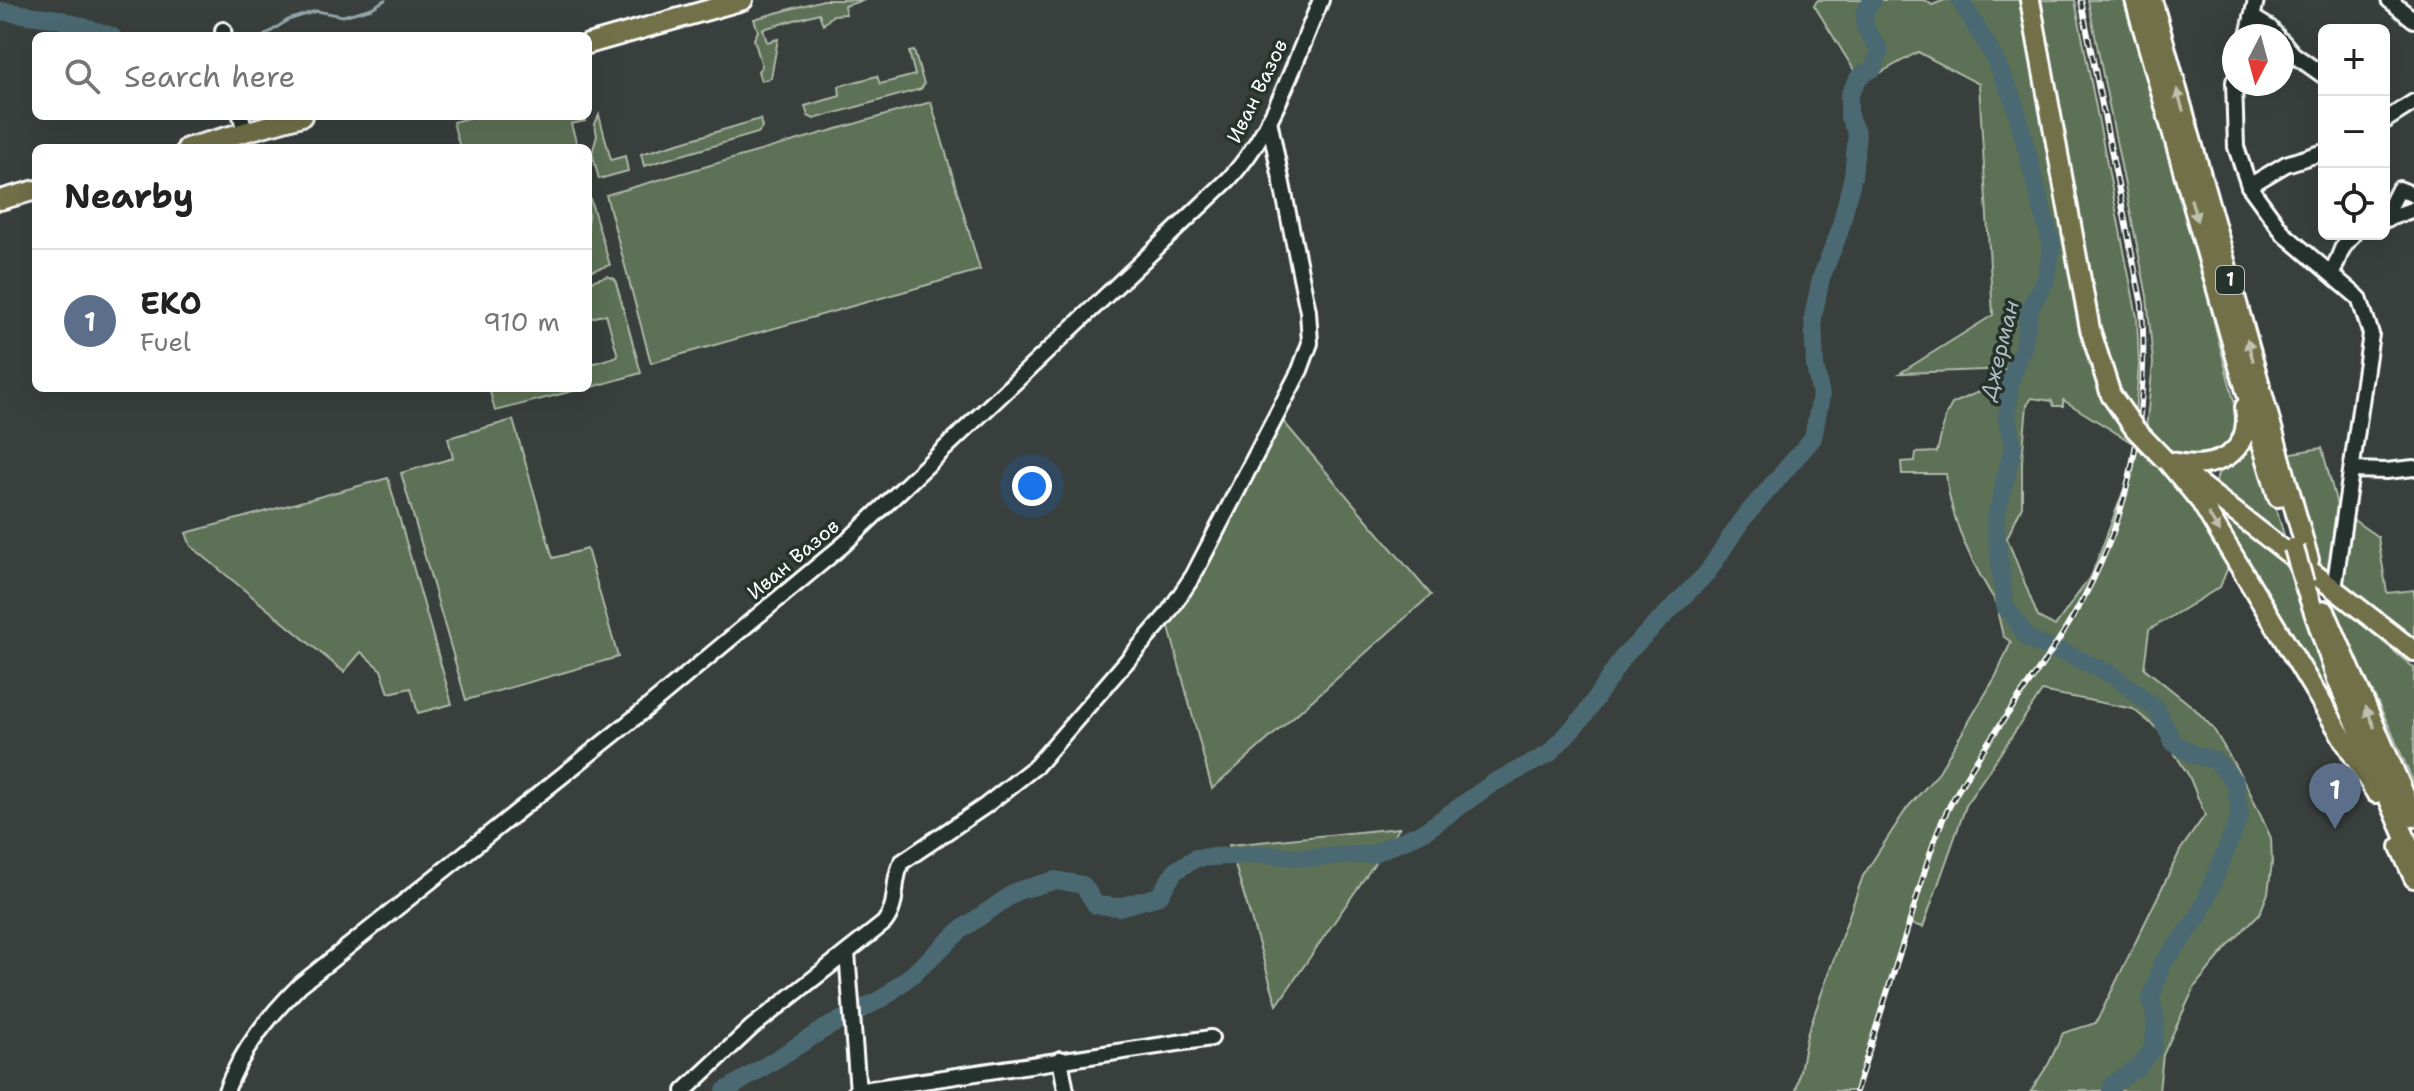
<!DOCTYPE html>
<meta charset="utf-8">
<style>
:root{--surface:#fff;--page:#f2f2f2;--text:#222;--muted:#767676;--line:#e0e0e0;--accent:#85585c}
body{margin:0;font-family:"Shantell Sans",sans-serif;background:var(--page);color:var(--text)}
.controls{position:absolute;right:24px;top:24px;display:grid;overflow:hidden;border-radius:12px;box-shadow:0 8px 32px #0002}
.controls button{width:72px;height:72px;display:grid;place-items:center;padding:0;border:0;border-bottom:2px solid var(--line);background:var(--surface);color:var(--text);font:40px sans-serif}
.compass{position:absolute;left:2222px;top:24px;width:72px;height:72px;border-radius:50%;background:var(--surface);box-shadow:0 8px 32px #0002;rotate:186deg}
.you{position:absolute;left:1032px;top:486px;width:28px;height:28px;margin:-20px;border:6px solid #fff;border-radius:50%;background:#1a73e8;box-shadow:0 0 0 12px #1a73e833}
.badge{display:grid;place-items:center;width:52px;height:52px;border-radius:50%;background:var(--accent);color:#fff;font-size:26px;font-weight:700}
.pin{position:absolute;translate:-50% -66px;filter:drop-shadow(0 2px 4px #0008)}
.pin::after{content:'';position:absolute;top:42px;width:28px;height:24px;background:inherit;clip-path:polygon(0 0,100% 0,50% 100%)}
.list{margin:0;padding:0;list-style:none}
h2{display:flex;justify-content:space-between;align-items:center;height:104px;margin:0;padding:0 32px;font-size:34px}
h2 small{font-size:26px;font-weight:400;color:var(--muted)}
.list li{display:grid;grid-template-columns:52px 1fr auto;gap:24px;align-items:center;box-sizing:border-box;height:144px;padding:0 32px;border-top:2px solid var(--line)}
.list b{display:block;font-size:30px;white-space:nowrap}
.list p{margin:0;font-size:26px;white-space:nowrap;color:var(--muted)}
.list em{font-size:26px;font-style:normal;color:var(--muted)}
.icon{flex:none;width:44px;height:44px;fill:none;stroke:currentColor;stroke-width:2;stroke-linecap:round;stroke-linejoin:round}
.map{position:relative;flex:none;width:2414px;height:1091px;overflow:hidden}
.search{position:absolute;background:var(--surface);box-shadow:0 8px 32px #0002;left:32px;top:32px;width:560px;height:88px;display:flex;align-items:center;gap:20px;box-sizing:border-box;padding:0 28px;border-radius:12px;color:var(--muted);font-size:30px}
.panel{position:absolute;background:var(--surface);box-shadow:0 8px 32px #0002;left:32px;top:144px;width:560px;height:248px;border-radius:12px}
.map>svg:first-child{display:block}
.green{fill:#5c7155;stroke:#aeb8aa;stroke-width:2;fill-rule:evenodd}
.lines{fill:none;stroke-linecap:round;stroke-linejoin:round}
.stream{stroke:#94a5aa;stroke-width:3}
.river{stroke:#4c6972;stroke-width:18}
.minor-casing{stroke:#fff;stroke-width:20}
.major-casing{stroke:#fff;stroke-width:24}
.minor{stroke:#26332d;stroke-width:14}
.major{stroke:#71704a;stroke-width:18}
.rail-casing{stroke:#fff;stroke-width:6}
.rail{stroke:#26332d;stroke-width:3;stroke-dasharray:9;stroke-linecap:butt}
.major-bridge-casing{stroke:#fff;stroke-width:24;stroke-linecap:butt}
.major-bridge{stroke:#71704a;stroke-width:18}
.oneway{fill:#bfbfae}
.labels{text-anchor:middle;stroke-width:7;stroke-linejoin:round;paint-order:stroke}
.shield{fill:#26332d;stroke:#bec2c0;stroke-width:2}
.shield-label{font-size:18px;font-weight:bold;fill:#fff}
.street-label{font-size:20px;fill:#fff;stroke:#26332d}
.water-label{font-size:22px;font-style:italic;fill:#aebcc0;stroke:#26332d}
</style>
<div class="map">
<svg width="2414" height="1091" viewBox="0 0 2414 1091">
<rect width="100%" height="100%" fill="#383f3c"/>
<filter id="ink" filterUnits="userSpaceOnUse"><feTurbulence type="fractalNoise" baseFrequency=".0125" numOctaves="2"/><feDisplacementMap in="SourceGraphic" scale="16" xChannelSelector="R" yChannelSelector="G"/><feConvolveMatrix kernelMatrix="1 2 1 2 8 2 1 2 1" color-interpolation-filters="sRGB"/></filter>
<g filter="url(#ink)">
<!-- green -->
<g class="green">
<path d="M 823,0 L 865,0 L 844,6 L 846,14 L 833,15 L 823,25 L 819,13 L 763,29 L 767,42 L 778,39 L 771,78 L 761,81 L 758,71 L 762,66 L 754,39 L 758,31 L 754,19 Z"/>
<path d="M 1818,0 L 1925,0 L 1932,5 L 1945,0 L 2019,0 L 2089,364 L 2103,400 L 2120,426 L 2172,480 L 2201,517 L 2230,562 L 2220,587 L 2149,630 L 2144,668 L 2194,708 L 2213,728 L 2248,788 L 2271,838 L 2272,863 L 2268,893 L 2260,913 L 2229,945 L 2195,986 L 2163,1055 L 2159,1091 L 2031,1091 L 2049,1063 L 2063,1033 L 2096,1023 L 2181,849 L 2205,815 L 2189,776 L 2161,732 L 2133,709 L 2042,691 L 1967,803 L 1923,927 L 1909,923 L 1856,1091 L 1796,1091 L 1807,1035 L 1863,876 L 1907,808 L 1937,775 L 1996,676 L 2011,642 L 2003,636 L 1998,615 L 2001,610 C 1974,568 1951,524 1946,474 L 1902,474 L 1901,462 L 1915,461 L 1916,453 L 1937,452 L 1946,415 L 1952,404 L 1996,384 L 1994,379 L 2013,369 L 1900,373 L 1993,315 L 1979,84 L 1918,52 L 1862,83 L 1814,5 ZM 2032,398 L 2052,401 L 2054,406 L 2063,406 L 2063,400 L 2134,444 L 2129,476 L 2092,574 L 2055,626 L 2038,617 L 2007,538 L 2022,506 L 2022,461 L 2027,405 Z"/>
<path d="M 2039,0 L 2075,0 L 2137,317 L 2139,365 L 2135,415 L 2119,390 L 2104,356 Z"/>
<path d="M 2088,0 L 2129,0 L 2164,142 L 2208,298 L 2237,413 C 2237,434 2229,444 2212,457 C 2180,456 2169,454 2146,429 L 2153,363 L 2147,296 Z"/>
<path d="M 914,51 L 924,84 L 921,89 L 814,119 L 808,116 L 805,106 L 840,96 L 839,86 L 877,76 L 880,84 L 915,75 L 909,52 Z"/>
<path d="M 931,102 L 980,270 L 651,363 L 606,195 Z"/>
<path d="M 599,115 L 611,160 L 625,156 L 628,171 L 599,179 L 592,153 L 597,136 L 595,124 Z"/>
<path d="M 476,116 L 583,116 L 585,121 L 571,124 L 578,148 L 460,148 L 453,122 Z"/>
<path d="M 760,119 L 762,128 L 758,133 L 644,166 L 641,154 Z"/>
<path d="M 588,192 L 610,265 L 588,272 L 588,249 L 590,248 L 588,240 Z"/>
<path d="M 607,276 L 615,279 L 641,373 L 589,388 L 588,365 L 618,356 L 606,314 L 588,319 L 588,282 Z"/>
<path d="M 489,388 L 577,388 L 577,390 L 495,411 Z"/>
<path d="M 1277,414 L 1431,595 L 1212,789 L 1166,616 Z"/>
<path d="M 513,420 L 553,558 L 587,549 L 618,657 L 466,700 L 401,473 L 453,458 L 448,438 Z"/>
<path d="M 2252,427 L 2286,542 L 2221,491 L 2216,482 L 2219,469 Z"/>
<path d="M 2322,448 L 2338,509 L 2378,537 L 2387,593 L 2414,590 L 2414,642 L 2316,566 L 2286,454 Z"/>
<path d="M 388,478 L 452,704 L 418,713 L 411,688 L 389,693 L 381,670 L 361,652 L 344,672 L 191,546 L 186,533 Z"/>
<path d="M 2208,502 L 2293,569 L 2335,711 Z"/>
<path d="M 2325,593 L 2414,668 L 2414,784 L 2389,726 Z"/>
<path d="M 1399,828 L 1277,1005 L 1229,845 Z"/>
</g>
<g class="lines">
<!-- stream -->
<path class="stream" d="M 264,36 L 288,20 L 316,11 L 343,16 L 372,8 L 385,0"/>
<!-- river -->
<g class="river">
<path d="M 1960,0 L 1990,50 L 2013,98 L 2052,247 L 2046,280 L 2030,308 L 2023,348 L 2010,382 L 2007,419 L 2013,447 L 1995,522 L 2005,606 L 2028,638 L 2042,646 L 2068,654 L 2116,677 L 2157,710 L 2173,742 L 2194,755 L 2215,760 L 2235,782 L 2240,816 L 2199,916 L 2161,966 L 2151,998 L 2156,1020 L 2153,1049 L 2138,1067 L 2112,1085 L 2111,1091"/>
<path d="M 0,11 L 58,19 L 112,36"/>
<path d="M 725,1091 L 826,1028 L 883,998 L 913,974 L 962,929 L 1017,891 L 1056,880 L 1083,885 L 1096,905 L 1119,907 L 1159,896 L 1175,871 L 1196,858 L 1264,854 L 1307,858 L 1372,854 L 1425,831 L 1493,783 L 1549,754 L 1584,716 L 1623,657 L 1707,573 L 1741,521 L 1813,438 L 1821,396 L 1815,366 L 1813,317 L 1821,278 L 1839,233 L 1853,176 L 1857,134 L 1849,117 L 1849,96 L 1859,77 L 1874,67 L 1880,51 L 1865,27 L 1864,13 L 1873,0"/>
</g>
<!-- minor casing -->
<g class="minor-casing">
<g id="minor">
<path d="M 2389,0 L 2414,20"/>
<path d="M 2252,17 L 2270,28 L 2277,36"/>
<path d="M 223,30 L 224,36"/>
<path d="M 2248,36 L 2256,0"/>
<path d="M 2282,41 L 2293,54 L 2324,76"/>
<path d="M 2234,81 L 2236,147 L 2249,186 L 2284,234 L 2359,298 L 2371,334 L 2334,589"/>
<path d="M 241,116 L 245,132"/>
<path d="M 2384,121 L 2414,102"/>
<path d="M 2249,186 L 2286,164 L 2324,152"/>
<path d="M 2384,219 L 2399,189 L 2414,195"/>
<path d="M 2384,220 L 2414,209"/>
<path d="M 2332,274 L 2342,249 L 2353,234"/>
<path d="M 2352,470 L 2386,471 L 2414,468"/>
<path d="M 847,953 L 858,1091"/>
<path d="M 1060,1059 L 1066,1091"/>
<path d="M 226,1091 C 242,1049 269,1016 300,985 L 642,712 L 843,545 L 1229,179 C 1274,131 1295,60 1321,0"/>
<path d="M 684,1091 L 751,1028 L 884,923 C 900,903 891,882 902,862 L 985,806 L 1036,766 L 1166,616 L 1193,576 L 1300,370 L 1310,343 L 1308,311 L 1269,120"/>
<path d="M 856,1091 L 1211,1038"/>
</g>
</g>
<!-- major casing -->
<g class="major-casing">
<g id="major">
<path d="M 2030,0 L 2090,329 L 2111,395"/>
<path d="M 2135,0 L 2236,357 L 2278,497"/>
<path d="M 2152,0 L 2309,560"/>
<path d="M 588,44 L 743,0"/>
<path d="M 187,148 L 302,116"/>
<path d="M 0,200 L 36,190"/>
<path d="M 2167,461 L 2201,502 L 2376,793"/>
<path d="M 2171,462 C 2212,471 2253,457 2245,407"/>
<path d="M 2186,474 L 2414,651"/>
<path d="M 2304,583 L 2338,682 L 2414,857"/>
<path d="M 2325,611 L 2414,817"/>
<path d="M 2400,847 L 2414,878"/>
</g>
</g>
<!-- minor -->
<use href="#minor" class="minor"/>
<!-- major -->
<use href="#major" class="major"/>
<!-- rail casing -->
<g class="rail-casing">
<path id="rail" d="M 1856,1091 C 1875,1031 1894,971 1913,911 C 1922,881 1930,848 1943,819 C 1976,751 2025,694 2065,630 C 2129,528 2149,424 2142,305 L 2081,0"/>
</g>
<!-- rail -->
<use href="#rail" class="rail"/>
<!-- major-bridge casing -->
<g class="major-bridge-casing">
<g id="major-bridge">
<path d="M 2111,395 L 2135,429 L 2164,459"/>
<path d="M 2294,548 L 2304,583"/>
</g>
</g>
<!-- major-bridge -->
<use href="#major-bridge" class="major-bridge"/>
</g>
<!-- one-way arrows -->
<defs><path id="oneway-solid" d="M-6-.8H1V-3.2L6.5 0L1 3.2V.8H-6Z" transform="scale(2)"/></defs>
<g class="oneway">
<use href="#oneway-solid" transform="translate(2180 100) rotate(-106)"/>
<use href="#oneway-solid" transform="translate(2194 210) rotate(74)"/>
<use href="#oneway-solid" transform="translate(2250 350) rotate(-106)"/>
<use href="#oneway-solid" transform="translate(2214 523) rotate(58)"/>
<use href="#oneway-solid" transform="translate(2370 717) rotate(-113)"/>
</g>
</g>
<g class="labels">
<!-- shield labels -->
<rect class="shield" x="2216" y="266" width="28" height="28" rx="6"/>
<g class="shield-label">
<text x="2230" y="286">1</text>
</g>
<!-- street labels -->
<g class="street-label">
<text transform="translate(1257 91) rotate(-64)" y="7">Иван Вазов</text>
<text transform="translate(793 559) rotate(-40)" y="7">Иван Вазов</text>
</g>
<!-- water labels -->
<g class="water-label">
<text transform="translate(1999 350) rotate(-76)" y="8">Джерман</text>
</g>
</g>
</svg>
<div class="controls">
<button>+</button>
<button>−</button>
<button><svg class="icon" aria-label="locate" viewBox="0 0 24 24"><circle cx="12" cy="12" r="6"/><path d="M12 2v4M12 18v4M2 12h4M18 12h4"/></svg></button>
</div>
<svg class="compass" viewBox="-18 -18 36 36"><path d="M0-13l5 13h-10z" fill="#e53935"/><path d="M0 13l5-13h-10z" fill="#767676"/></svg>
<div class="you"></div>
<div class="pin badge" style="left:2335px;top:829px;background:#5c6f8a">1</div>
<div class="search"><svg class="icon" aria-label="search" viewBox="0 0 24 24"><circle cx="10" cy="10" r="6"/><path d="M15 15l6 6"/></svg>Search here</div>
<section class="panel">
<h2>Nearby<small></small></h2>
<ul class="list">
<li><span class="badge" style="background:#5c6f8a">1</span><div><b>EKO</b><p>Fuel</p></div><em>910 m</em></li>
</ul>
</section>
</div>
